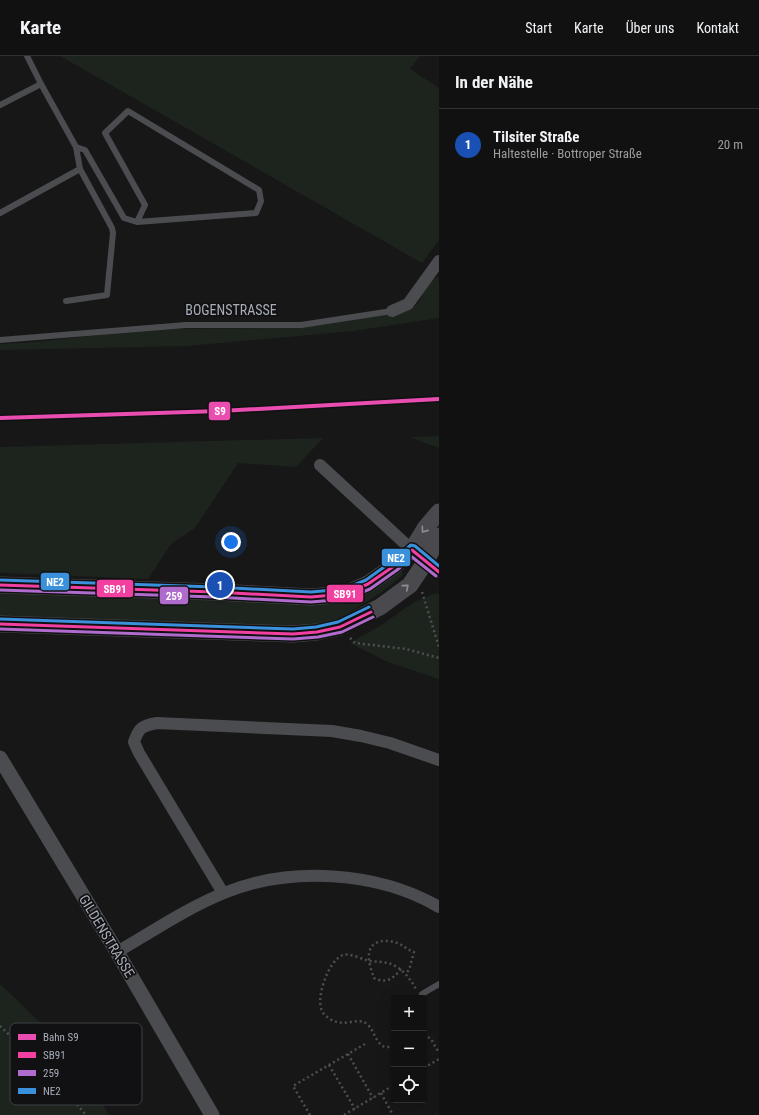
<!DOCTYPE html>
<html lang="de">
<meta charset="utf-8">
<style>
:root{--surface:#111;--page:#1a1a1a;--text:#f1f3f6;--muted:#9c9d9f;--line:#303131;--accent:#2563eb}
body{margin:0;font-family:"Roboto Condensed",sans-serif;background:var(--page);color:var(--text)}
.controls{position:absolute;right:12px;bottom:12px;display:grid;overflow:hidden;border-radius:4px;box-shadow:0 4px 16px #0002}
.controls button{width:36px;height:36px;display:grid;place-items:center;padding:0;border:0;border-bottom:1px solid var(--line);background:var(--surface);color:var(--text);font:20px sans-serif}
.you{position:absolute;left:231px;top:486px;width:14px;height:14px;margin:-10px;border:3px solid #fff;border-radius:50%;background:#1a73e8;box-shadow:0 0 0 6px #1a73e833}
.badge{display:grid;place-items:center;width:26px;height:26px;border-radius:50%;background:var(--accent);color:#fff;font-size:13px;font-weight:700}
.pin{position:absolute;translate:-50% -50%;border:2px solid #fff;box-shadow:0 1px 4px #0006}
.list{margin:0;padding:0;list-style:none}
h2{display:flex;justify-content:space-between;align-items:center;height:52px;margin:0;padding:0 16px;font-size:17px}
h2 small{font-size:13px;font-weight:400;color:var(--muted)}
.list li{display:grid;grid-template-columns:26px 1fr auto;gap:12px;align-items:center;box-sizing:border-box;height:72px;padding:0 16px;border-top:1px solid var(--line)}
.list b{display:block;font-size:15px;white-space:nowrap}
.list p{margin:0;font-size:13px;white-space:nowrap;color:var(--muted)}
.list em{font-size:13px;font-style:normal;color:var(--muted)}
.icon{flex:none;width:22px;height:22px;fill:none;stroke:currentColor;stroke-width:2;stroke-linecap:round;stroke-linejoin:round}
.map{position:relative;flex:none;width:439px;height:1059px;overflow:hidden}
header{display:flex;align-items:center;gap:24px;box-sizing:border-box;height:56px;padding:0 20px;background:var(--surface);border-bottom:1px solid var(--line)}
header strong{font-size:19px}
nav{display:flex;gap:22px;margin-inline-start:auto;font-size:14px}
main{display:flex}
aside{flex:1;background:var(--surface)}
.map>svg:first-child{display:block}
.green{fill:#1d241e}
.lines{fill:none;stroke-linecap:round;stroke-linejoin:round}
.path{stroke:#4d4e52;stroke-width:2.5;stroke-dasharray:2 3;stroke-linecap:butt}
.service{stroke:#4b4c50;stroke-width:6}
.minor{stroke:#4b4c50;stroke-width:12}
.tertiary{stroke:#4b4c50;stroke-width:15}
.secondary{stroke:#4a4a4e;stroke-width:17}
.bus-1-casing{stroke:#111113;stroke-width:6}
.bus-2-casing{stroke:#111113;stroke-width:6}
.bus-3-casing{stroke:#111113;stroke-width:6}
.bus-1{stroke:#f240a1;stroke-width:3}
.bus-2{stroke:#b06ccc;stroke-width:3}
.bus-3{stroke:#3a90db;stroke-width:3}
.rail-1-casing{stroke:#111113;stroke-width:7}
.rail-1{stroke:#e94db0;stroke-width:4}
.oneway{stroke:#8c8f98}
.labels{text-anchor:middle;stroke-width:3.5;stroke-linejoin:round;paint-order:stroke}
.street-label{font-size:14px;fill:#a8adb8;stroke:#111113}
.key{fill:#111113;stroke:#3e4045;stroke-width:1}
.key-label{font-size:11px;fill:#a8adb8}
.line-badge{stroke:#111113;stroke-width:1.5}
.badge-label{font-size:11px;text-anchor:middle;font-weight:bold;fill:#fff}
</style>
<header>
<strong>Karte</strong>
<nav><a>Start</a><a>Karte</a><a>Über uns</a><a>Kontakt</a></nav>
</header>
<main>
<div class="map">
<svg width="439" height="1059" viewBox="0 0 439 1059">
<rect width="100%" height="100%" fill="#171717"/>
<!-- green -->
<g class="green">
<path d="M 60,0 L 420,0 L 410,13 L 439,32 L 439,184 L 422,207 Z"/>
<path d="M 439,221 L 439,262 L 353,275 L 187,290 L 0,294 L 0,288 L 37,286 L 151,273 L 287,272 L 410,253 C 424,247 420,234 430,225 C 432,223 436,222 439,221 Z"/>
<path d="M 439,380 L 439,392 L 410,381 Z"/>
<path d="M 323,382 L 296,411 L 238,407 L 195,472 L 171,488 L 148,523 L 0,517 L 0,391 Z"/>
<path d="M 400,514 L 404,518 L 382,536 L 338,563 L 313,569 L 288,571 L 0,561 L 0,534 L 335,546 Z"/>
<path d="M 434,538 L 439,538 L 439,623 L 388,606 L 350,587 L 380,570 L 414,546 Z"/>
<path d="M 0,928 L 74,999 L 109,1059 L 0,1059 Z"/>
</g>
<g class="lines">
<!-- path -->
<g class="path">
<path d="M 422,536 L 439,591"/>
<path d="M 350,582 L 355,587 L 406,593 L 439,602"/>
<path d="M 401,913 C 393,923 386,928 374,922 C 370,911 363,892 378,886 C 384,884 392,885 397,887 C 404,889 407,894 414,896 L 409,914 L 406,917"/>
<path d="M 0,970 L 56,1024 L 86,1059"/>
<path d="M 424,978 L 431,983 L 439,997"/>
<path d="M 394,989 C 377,998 376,975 367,968 C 357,959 341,976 324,958 C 313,947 328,904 343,899 C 350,897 359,902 366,904 C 371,906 376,905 381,906 C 398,907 408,919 416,933"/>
<path d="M 348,998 L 373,1042"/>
<path d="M 329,1009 L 355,1053"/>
<path d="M 424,1012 L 439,1003"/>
<path d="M 381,1037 L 393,1059"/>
<path d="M 310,1059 L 293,1030 L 365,988"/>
<path d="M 344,1059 L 394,1029"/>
</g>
<!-- service -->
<g class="service">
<path d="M 41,28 L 76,91"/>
<path d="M 0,49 L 41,28 L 27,0"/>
<path d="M 0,157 L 80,113 L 76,91 L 85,94 L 124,162 L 137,166 L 256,157 L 261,145 L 259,134 L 128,55 L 105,77 L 145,149 L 137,166"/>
<path d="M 66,245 L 107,239 L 113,177 L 112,172 L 80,113"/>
<path d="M 0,284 L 186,269 L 301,269 L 392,255"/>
<path d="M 422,938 L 439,928"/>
</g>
<!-- minor -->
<g class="minor">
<path d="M 392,255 L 408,248 L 439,205"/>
<path d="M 320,409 L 412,494 L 439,516"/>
<path d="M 223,837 L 139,697 L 134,686 C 139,671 142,670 157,667 L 332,675 L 361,680 L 390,687 L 439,704"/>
<path d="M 117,896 C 152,876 187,852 224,837 C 290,810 377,815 439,851"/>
</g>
<!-- tertiary -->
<path class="tertiary" d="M 0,702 L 117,896 L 212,1059"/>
<!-- secondary -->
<g class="secondary">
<path d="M 0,529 L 215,536 L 311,541 L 345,538 L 368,528 L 394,510 L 412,494 L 426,471 L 439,456"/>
<path d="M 0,568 L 263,577 L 293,578 L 317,576 L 340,571 L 380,551 L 410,529 L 426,505 L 439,480"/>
</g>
<!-- bus-1 casing -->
<g class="bus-1-casing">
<g id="bus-1">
<path d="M 0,529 L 215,536 L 311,541 L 345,538 L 368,528 L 394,510 L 412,494 L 439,516"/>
<path d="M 0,568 L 293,578 L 317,576 L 340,571 L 371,556"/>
</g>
</g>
<!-- bus-2 casing -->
<g class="bus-2-casing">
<g id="bus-2">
<path d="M 0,534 L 215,541 L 311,546 L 346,543 L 370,533 L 397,514 L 412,501 L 436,520"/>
<path d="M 0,573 L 293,583 L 318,581 L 342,576 L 373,561"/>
</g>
</g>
<!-- bus-3 casing -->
<g class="bus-3-casing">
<g id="bus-3">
<path d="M 0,524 L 215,531 L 311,536 L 344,533 L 366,524 L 391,506 L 411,489 L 415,490 L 439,510"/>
<path d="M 0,563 L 293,573 L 316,571 L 338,566 L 369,551"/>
</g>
</g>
<!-- bus-1 -->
<use href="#bus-1" class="bus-1"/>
<!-- bus-2 -->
<use href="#bus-2" class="bus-2"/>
<!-- bus-3 -->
<use href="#bus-3" class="bus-3"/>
<!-- rail-1 casing -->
<g class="rail-1-casing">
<path id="rail-1" d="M 0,362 L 220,355 L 439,343"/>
</g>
<!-- rail-1 -->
<use href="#rail-1" class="rail-1"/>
</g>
<!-- one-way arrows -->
<defs><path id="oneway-chevron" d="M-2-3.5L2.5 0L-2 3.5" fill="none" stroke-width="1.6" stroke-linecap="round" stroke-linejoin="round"/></defs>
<g class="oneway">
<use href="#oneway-chevron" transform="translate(424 474) rotate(125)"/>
<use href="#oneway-chevron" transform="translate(406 531) rotate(-41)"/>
</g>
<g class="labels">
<!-- street labels -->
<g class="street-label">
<text x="231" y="259">BOGENSTRASSE</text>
<text transform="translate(107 880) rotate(59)" y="5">GILDENSTRASSE</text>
</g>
</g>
<!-- legend -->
<rect x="10" y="967" width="132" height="82" rx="6" class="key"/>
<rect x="18" y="978" width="18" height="6" fill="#e94db0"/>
<rect x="18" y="996" width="18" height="6" fill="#f240a1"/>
<rect x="18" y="1014" width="18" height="6" fill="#b06ccc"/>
<rect x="18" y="1032" width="18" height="6" fill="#3a90db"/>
<g class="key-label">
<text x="43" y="985">Bahn S9</text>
<text x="43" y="1003">SB91</text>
<text x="43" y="1021">259</text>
<text x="43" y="1039">NE2</text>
</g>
<g class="line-badge">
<rect x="208" y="345" width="23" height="20" rx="4" fill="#e94db0"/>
<rect x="381" y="492" width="30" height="19" rx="4" fill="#3a90db"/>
<rect x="40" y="516" width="30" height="19" rx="4" fill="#3a90db"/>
<rect x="96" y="523" width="38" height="19" rx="4" fill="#f240a1"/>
<rect x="326" y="528" width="38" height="19" rx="4" fill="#f240a1"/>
<rect x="159" y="530" width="30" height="19" rx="4" fill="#b06ccc"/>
</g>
<g class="badge-label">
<text x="220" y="359">S9</text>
<text x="396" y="506">NE2</text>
<text x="55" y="530">NE2</text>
<text x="115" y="537">SB91</text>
<text x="345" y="542">SB91</text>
<text x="174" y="544">259</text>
</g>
</svg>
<div class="controls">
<button>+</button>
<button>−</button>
<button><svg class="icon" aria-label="locate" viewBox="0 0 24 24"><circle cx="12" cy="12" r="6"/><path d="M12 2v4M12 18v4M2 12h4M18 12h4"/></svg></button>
</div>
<div class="you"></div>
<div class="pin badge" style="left:220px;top:529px;background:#1a4fb4">1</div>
</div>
<aside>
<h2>In der Nähe<small></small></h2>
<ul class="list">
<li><span class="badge" style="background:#1a4fb4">1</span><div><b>Tilsiter Straße</b><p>Haltestelle · Bottroper Straße</p></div><em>20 m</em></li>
</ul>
</aside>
</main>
